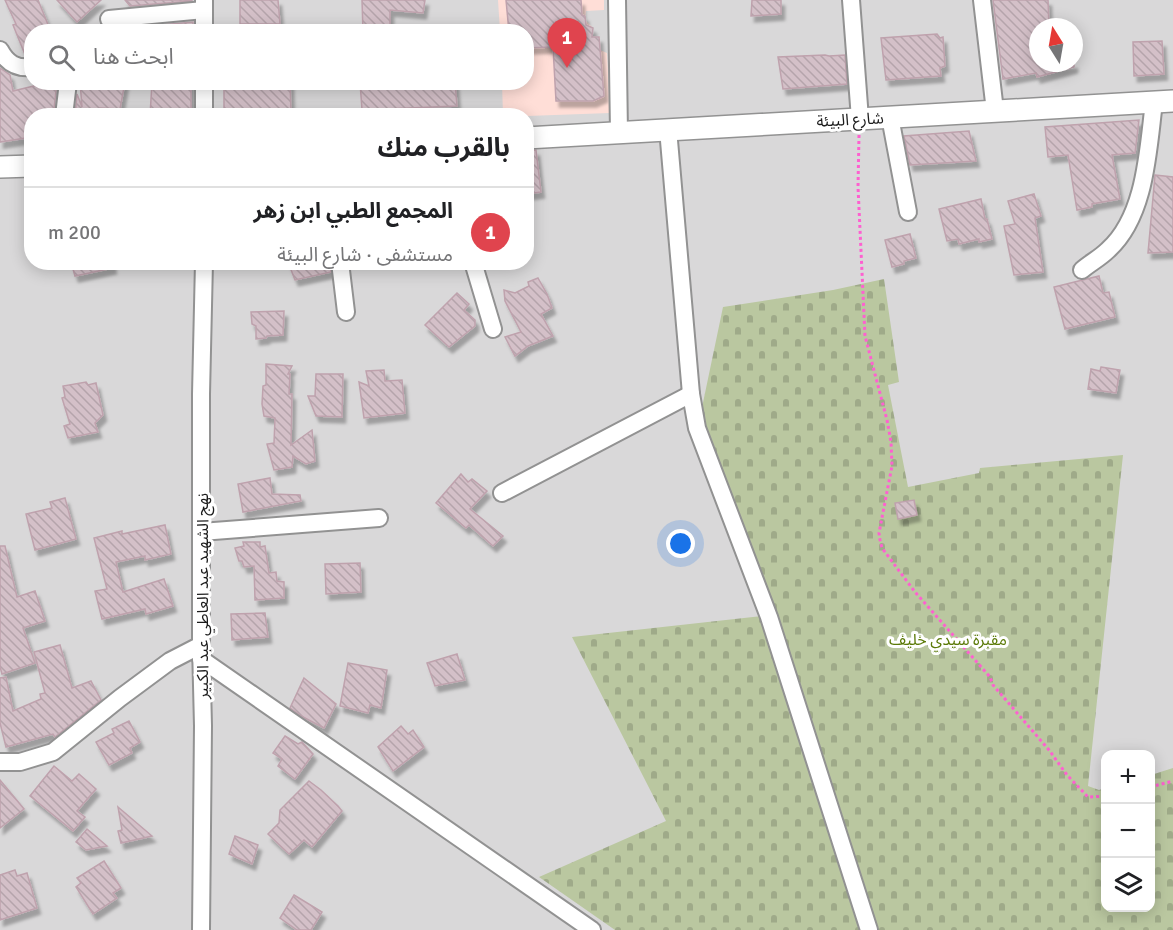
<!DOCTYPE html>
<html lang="ar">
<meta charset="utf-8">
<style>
:root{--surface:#fff;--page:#f6f6f6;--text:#202124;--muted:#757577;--line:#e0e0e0;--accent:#c600a1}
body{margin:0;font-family:Signika,"Noto Sans Arabic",sans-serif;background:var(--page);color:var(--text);direction:rtl}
.controls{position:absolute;right:18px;bottom:18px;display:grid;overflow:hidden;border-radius:12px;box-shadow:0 3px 15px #0003}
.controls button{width:54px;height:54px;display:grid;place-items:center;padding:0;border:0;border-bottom:2px solid var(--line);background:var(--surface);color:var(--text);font:30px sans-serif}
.compass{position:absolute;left:1029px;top:18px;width:54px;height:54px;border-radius:50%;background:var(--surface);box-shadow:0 3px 15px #0003;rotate:349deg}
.you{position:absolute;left:681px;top:544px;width:21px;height:21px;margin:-15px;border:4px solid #fff;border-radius:50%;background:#1a73e8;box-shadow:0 0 0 9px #1a73e833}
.badge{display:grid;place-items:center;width:39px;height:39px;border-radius:50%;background:var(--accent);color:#fff;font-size:20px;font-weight:700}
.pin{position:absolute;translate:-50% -50px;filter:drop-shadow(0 2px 3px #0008)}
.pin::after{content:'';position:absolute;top:32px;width:21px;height:18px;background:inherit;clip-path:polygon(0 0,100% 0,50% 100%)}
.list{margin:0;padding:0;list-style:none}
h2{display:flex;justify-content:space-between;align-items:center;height:78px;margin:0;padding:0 24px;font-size:26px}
h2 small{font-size:20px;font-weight:400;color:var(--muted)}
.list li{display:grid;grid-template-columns:39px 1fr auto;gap:18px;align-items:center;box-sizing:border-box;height:84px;padding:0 24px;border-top:2px solid var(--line)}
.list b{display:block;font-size:22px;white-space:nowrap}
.list p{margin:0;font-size:20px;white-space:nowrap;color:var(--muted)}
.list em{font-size:20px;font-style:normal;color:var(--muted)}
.icon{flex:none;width:33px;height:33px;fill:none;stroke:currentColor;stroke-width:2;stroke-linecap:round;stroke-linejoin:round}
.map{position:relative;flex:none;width:1173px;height:930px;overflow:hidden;direction:ltr}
.search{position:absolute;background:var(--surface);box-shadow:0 3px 15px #0003;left:24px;top:24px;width:510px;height:66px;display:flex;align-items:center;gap:15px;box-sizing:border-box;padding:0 21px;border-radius:24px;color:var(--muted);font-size:22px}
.panel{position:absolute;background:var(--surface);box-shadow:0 3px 15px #0003;left:24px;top:108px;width:510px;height:162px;border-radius:24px;direction:rtl}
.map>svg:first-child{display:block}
.residential{fill:#d9d8d9;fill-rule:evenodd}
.education{fill:#ffded7}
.cemetery{fill:url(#cemetery-stones)}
.building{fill:url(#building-back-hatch);stroke:#bfa2ad;stroke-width:1.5;filter:url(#shadow)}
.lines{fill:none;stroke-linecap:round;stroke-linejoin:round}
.minor-casing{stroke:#929292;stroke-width:20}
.tertiary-casing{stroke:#929292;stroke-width:24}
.path{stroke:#fe60d0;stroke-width:3;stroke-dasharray:3 3;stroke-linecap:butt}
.minor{stroke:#fff;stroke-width:16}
.tertiary{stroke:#fff;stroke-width:21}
.labels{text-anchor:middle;stroke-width:6;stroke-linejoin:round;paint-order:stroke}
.street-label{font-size:16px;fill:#1b1b1b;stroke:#fff}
.park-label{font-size:16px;fill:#5b7a08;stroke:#fff}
</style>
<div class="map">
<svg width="1173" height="930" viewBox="0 0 1173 930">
<defs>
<pattern id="cemetery-stones" width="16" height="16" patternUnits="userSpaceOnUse" patternTransform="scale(1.5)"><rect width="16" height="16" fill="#bac7a0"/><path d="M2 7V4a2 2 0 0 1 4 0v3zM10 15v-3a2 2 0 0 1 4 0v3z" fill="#9faa89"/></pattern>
<pattern id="building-back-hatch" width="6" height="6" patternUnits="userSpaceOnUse" patternTransform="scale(1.5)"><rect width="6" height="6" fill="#d4c0c8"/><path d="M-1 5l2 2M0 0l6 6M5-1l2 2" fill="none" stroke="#b5a4ab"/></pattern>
<filter id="shadow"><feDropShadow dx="3.5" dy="6" stdDeviation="1.5" flood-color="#0004"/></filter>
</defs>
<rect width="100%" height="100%" fill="#ede0e2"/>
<!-- residential -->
<path class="residential" d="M 0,0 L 1173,0 L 1173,930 L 0,930 ZM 1038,27 L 1074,27 L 1074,63 L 1038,63 ZM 32,32 L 526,32 L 526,82 L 32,82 ZM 32,116 L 526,116 L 526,262 L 32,262 ZM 1106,754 L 1150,754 L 1150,908 L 1106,908 Z"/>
<!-- education -->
<path class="education" d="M 498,0 L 604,0 L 604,10 L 586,11 L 585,20 L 593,28 L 592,37 L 600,37 L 600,50 L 607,53 L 610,113 L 527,116 L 503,115 L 502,83 L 526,82 L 526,32 L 500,31 Z"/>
<!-- cemetery -->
<g class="cemetery">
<path d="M 884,279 L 899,382 L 888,385 L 908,487 L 979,473 L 980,468 L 1123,455 L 1088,786 L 1099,790 L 1105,788 L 1106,908 L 1150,908 L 1151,775 L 1173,768 L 1173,930 L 877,930 L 798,678 L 773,607 L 700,417 L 723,307 L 833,290 Z"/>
<path d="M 762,616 L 863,930 L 615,930 L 539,877 L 666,821 L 572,637 Z"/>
</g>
<!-- building -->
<g class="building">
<path d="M 5,0 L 38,0 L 51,32 L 32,32 L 32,57 L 26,57 L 13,25 L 16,24 Z"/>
<path d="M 57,0 L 101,0 L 77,22 Z"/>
<path d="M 125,0 L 192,0 L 192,1 L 130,6 Z"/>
<path d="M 240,0 L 278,0 L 280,24 L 240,24 Z"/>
<path d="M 362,0 L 425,0 L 423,13 L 390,10 L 390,32 L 363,32 Z"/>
<path d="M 506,0 L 581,0 L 582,15 L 585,16 L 586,25 L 593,28 L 592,37 L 599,37 L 604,96 L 593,101 L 556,101 L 553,47 L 526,48 L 526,32 L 509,32 Z"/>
<path d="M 752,0 L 781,0 L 781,14 L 751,16 Z"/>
<path d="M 993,0 L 1048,0 L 1049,27 L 1038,27 L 1038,63 L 1074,63 L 1074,67 L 1037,77 L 1036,73 L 1003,79 Z"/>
<path d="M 193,22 L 193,32 L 152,32 L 147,26 Z"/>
<path d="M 937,34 L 940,38 L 943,37 L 945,66 L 940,68 L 941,76 L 886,80 L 881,38 Z"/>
<path d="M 1162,41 L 1164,74 L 1134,76 L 1133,42 Z"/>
<path d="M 825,55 L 829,56 L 845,55 L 847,84 L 783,89 L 778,57 Z"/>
<path d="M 0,68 L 10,75 L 13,91 L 50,82 L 57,82 L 54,109 L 32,114 L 32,137 L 0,142 Z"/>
<path d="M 80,82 L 125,82 L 120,109 L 100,108 L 100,116 L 75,116 L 77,94 L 82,107 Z"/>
<path d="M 152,82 L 191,82 L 191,116 L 150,116 Z"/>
<path d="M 224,82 L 290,82 L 291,112 L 224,111 Z"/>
<path d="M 360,82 L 455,82 L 457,106 L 362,110 Z"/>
<path d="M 1139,120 L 1135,153 L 1112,155 L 1120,199 L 1092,204 L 1092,207 L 1077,210 L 1068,155 L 1048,157 L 1045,127 Z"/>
<path d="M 969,131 L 976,161 L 910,165 L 904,136 Z"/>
<path d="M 536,150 L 541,192 L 526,194 L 526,151 Z"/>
<path d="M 1155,175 L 1173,177 L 1173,252 L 1148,253 Z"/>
<path d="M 1034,194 L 1041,216 L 1035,218 L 1043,272 L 1014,275 L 1004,226 L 1015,224 L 1008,201 Z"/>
<path d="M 981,199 L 985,219 L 987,219 L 992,239 L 979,242 L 979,239 L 959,244 L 958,239 L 947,241 L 939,209 Z"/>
<path d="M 910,234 L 916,258 L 904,261 L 904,264 L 892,267 L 885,240 Z"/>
<path d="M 71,262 L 112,262 L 113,268 L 75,276 Z"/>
<path d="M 288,262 L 330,262 L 331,272 L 295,280 Z"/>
<path d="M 1099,276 L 1103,293 L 1109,292 L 1115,317 L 1065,329 L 1054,287 Z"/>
<path d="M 538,278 L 547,294 L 552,308 L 541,314 L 553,336 L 528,346 L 515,356 L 505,337 L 521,332 L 505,301 L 504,290 L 515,293 L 529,286 L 528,282 Z"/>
<path d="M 457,293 L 469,304 L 464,310 L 475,320 L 475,326 L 449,347 L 425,325 Z"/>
<path d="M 284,311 L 283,335 L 267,336 L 266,338 L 256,339 L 256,326 L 252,324 L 251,312 Z"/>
<path d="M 266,364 L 292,366 L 288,374 L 290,374 L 289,394 L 292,394 L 291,445 L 312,430 L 315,461 L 306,464 L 293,456 L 292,467 L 274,470 L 267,444 L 274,443 L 275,418 L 264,416 L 262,404 L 263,386 L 266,385 Z"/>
<path d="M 1101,367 L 1120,370 L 1116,393 L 1088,389 L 1091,369 L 1100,371 Z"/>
<path d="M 384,370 L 385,381 L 402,380 L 405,413 L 364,418 L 359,382 L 369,386 L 366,371 Z"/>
<path d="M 316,374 L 343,374 L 342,417 L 316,416 L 308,396 L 315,396 Z"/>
<path d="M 86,382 L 88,385 L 96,383 L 103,415 L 95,423 L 98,432 L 68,438 L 64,426 L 70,424 L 62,398 L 65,397 L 63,386 Z"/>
<path d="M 461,474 L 468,482 L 472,479 L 487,491 L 470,509 L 503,536 L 493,546 L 469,525 L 466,528 L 436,503 Z"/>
<path d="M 270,478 L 272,494 L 300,495 L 301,501 L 243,512 L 238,484 Z"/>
<path d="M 65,498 L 76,539 L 35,550 L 26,514 L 52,508 L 50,502 Z"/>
<path d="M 914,500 L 917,515 L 898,519 L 895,503 Z"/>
<path d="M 165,525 L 171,554 L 145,560 L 145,556 L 116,562 L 123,592 L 164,579 L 173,606 L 146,614 L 145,609 L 102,619 L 95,591 L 107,589 L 94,538 L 122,531 L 122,534 Z"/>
<path d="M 243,542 L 260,542 L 260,547 L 265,546 L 269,573 L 276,572 L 277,581 L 284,582 L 284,598 L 255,600 L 254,566 L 244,567 L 242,561 L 239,561 L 235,548 L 244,546 Z"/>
<path d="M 0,546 L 5,546 L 17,597 L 35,591 L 45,621 L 23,628 L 35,663 L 2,674 L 0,667 Z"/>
<path d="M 360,563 L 361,592 L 326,594 L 325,564 Z"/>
<path d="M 265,613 L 268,637 L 232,640 L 231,614 Z"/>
<path d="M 60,645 L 72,688 L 91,681 L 101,700 L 55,737 L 53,734 L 6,747 L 0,723 L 0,678 L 6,677 L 13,711 L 41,699 L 40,694 L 45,693 L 34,652 Z"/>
<path d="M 457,654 L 465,680 L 435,686 L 427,663 Z"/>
<path d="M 348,663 L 387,670 L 381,708 L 370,705 L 368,713 L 340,706 Z"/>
<path d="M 304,678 L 336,704 L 324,728 L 303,717 L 290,708 Z"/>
<path d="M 129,721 L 140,742 L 130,748 L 132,753 L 109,765 L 96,742 L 114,733 L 112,729 Z"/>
<path d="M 401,726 L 408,734 L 413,730 L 424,747 L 393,771 L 378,747 Z"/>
<path d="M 285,736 L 298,744 L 302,742 L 313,754 L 295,779 L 278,766 L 282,759 L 273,753 Z"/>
<path d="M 54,766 L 72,781 L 79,774 L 96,789 L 77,811 L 85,817 L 73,831 L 30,796 Z"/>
<path d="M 0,780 L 24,809 L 0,828 Z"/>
<path d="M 309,781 L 321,790 L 338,806 L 342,811 L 312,847 L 304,840 L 289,854 L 268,834 L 279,823 L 280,810 Z"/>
<path d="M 118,807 L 152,836 L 121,843 L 118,831 L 122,830 Z"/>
<path d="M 87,829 L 107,846 L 86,850 L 76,842 Z"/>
<path d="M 235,836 L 258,845 L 252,864 L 229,854 Z"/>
<path d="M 104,861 L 121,888 L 113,893 L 117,898 L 93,914 L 76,887 L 81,883 L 77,878 Z"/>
<path d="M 15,870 L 17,876 L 27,873 L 37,908 L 0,920 L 0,875 Z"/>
<path d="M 294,895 L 322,912 L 311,930 L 297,930 L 280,918 Z"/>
</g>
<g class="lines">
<!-- minor casing -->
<g class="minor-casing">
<g id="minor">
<path d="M 617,0 L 619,132"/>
<path d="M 851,0 L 860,119"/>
<path d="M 982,0 L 995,111"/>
<path d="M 109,19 L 204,10"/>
<path d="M 204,32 L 204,1"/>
<path d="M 0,50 C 7,63 16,69 32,67"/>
<path d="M 64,116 L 68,82"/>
<path d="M 204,116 L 204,82"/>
<path d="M 890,117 L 908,212"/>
<path d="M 668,129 L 691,394 L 697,428 L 769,617 L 869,930"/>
<path d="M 340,262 L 346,312"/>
<path d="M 473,262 L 493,329"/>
<path d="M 1082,270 C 1090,263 1100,258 1108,250 C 1146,216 1148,149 1154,102"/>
<path d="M 502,493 L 691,394"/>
<path d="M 201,532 L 379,518"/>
<path d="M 201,659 L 592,930"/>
<path d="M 0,762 L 20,762 L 53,752 L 120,698 L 170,661 L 201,645"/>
<path d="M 201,930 L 203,726 L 201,645 L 201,394 L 204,262"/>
</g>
</g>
<!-- tertiary casing -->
<g class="tertiary-casing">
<g id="tertiary">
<path d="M 526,138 L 1173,101"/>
<path d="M 0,167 L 32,166"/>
</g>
</g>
<!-- path -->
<g class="path">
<path d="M 859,135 L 858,187 L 865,336 L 887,420 L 891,442 L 892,466 L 879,533 L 880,540 L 882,548 L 915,592 L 990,677 L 993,685 L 1049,750 L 1067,775 L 1088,797 L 1106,796"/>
<path d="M 1150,787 L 1173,781"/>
</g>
<!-- minor -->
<use href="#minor" class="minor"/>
<!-- tertiary -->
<use href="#tertiary" class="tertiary"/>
</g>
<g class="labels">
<!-- street labels -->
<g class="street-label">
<text transform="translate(850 119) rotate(-3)" y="6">شارع البيئة</text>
<text transform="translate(202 596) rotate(-90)" y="6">نهج الشهيد عبد العاطي عبد الكبير</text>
</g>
<!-- park labels -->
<g class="park-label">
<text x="948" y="645">مقبرة سيدي خليف</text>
</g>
</g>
</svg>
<div class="controls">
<button>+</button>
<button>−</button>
<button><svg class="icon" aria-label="layers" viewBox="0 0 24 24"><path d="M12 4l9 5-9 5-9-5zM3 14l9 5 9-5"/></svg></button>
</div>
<svg class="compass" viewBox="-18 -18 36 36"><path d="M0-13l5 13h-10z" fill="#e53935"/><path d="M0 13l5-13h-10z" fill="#757577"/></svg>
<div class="you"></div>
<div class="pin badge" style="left:567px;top:68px;background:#e0444e">1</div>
<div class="search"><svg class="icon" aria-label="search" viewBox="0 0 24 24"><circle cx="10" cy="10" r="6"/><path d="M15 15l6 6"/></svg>ابحث هنا</div>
<section class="panel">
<h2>بالقرب منك<small></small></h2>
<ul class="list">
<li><span class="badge" style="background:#e0444e">1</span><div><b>المجمع الطبي ابن زهر</b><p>مستشفى · شارع البيئة</p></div><em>200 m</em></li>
</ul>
</section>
</div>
